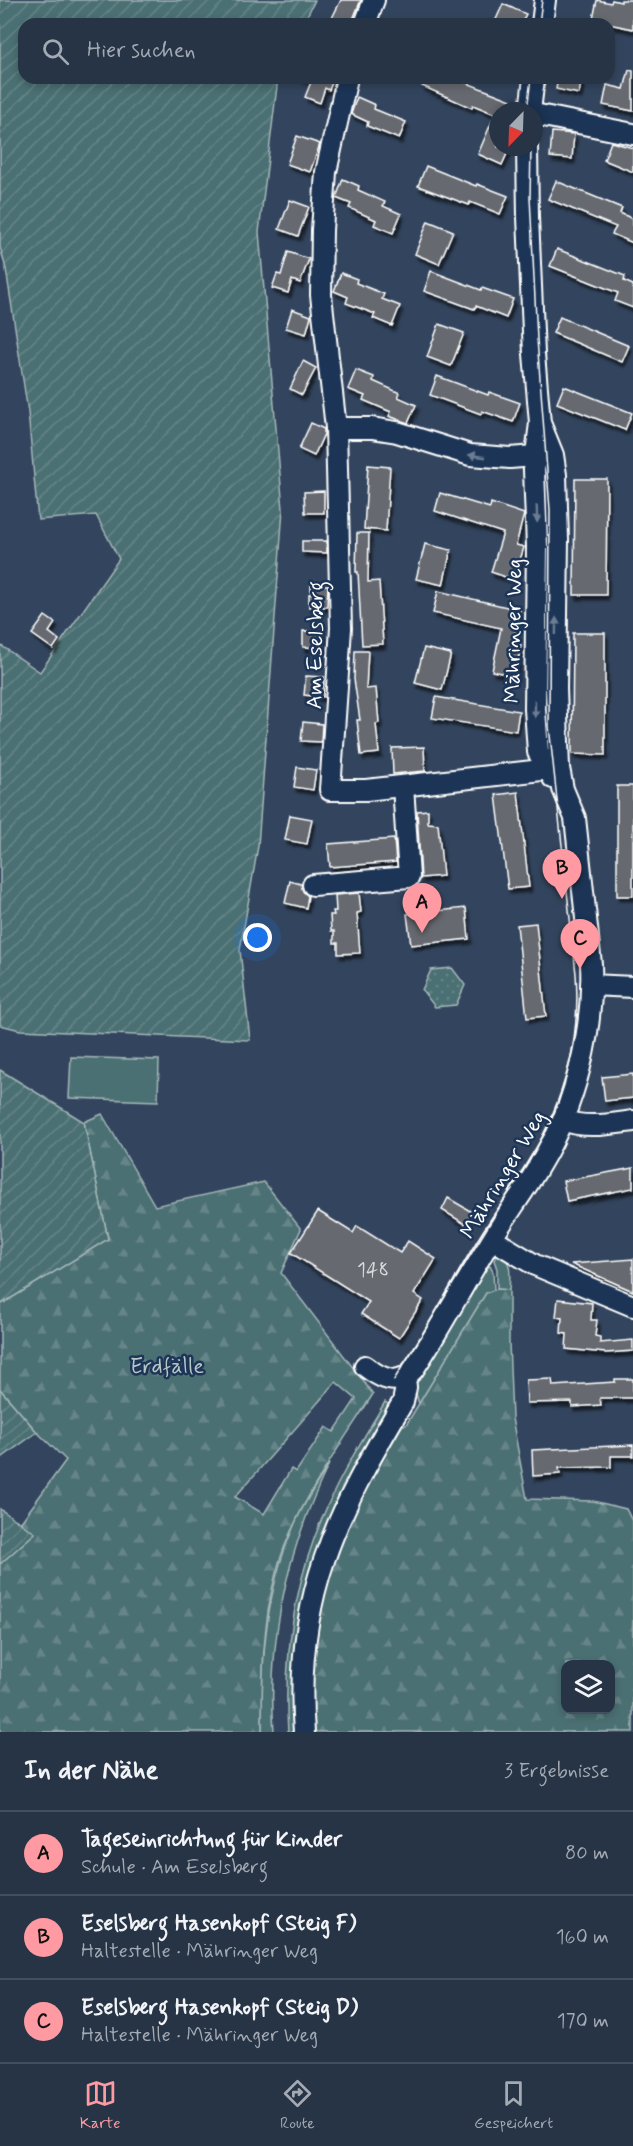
<!DOCTYPE html>
<html lang="de">
<meta charset="utf-8">
<style>
:root{--surface:#263446;--page:#2e3c4d;--text:#f1f3f6;--muted:#a4aab3;--line:#424f5f;--accent:#ff9aa2}
body{margin:0;font-family:Mynerve,sans-serif;background:var(--page);color:var(--text)}
.controls{position:absolute;right:18px;bottom:18px;display:grid;overflow:hidden;border-radius:12px;box-shadow:0 3px 9px #0003}
.controls button{width:54px;height:54px;display:grid;place-items:center;padding:0;border:0;border-bottom:2px solid var(--line);background:var(--surface);color:var(--text);font:30px sans-serif}
.compass{position:absolute;left:489px;top:102px;width:54px;height:54px;border-radius:50%;background:var(--surface);box-shadow:0 3px 9px #0003;rotate:203deg}
.you{position:absolute;left:258px;top:938px;width:21px;height:21px;margin:-15px;border:4px solid #fff;border-radius:50%;background:#1a73e8;box-shadow:0 0 0 9px #1a73e833}
.badge{display:grid;place-items:center;width:39px;height:39px;border-radius:50%;background:var(--accent);color:#111;font-size:20px;font-weight:700}
.pin{position:absolute;translate:-50% -50px;filter:drop-shadow(0 2px 3px #0008)}
.pin::after{content:'';position:absolute;top:32px;width:21px;height:18px;background:inherit;clip-path:polygon(0 0,100% 0,50% 100%)}
.list{margin:0;padding:0;list-style:none}
h2{display:flex;justify-content:space-between;align-items:center;height:78px;margin:0;padding:0 24px;font-size:26px}
h2 small{font-size:20px;font-weight:400;color:var(--muted)}
.list li{display:grid;grid-template-columns:39px 1fr auto;gap:18px;align-items:center;box-sizing:border-box;height:84px;padding:0 24px;border-top:2px solid var(--line)}
.list b{display:block;font-size:22px;white-space:nowrap}
.list p{margin:0;font-size:20px;white-space:nowrap;color:var(--muted)}
.list em{font-size:20px;font-style:normal;color:var(--muted)}
.icon{flex:none;width:33px;height:33px;fill:none;stroke:currentColor;stroke-width:2;stroke-linecap:round;stroke-linejoin:round}
.map{position:relative;flex:none;width:633px;height:1732px;overflow:hidden}
.search{position:absolute;background:var(--surface);box-shadow:0 3px 9px #0003;left:18px;right:18px;top:18px;height:66px;display:flex;align-items:center;gap:15px;box-sizing:border-box;padding:0 21px;border-radius:18px;color:var(--muted);font-size:22px}
.sheet{height:330px;background:var(--surface)}
nav{display:flex;justify-content:space-around;align-items:center;box-sizing:border-box;height:84px;border-top:2px solid var(--line);background:var(--surface);font-size:16px;color:var(--muted)}
nav a{display:grid;justify-items:center;gap:3px}
nav .on{color:var(--accent)}
.map>svg:first-child{display:block}
.grass{fill:#4b7073;stroke:#a5b8b9;stroke-width:1.5}
.forest{fill:url(#forest-firs);stroke:#a5b8b9;stroke-width:1.5;fill-rule:evenodd}
.park{fill:url(#park-dots);stroke:#a5b8b9;stroke-width:1.5}
.garden{fill:url(#garden-furrows);stroke:#a5b8b9;stroke-width:1.5}
.building{fill:#666a70;stroke:#fff;stroke-width:1.5;filter:url(#shadow)}
.lines{fill:none;stroke-linecap:round;stroke-linejoin:round}
.minor-casing{stroke:#fff;stroke-width:24}
.minor{stroke:#1d3557;stroke-width:20}
.tram{stroke:#fff;stroke-width:1.5}
.oneway{fill:#6c7c92}
.labels{text-anchor:middle;stroke-width:5;stroke-linejoin:round;paint-order:stroke}
.number-label{font-size:20px;fill:#d9dadb}
.street-label{font-size:22px;fill:#fff;stroke:#1d3557}
.park-label{font-size:22px;fill:#b7c6c7;stroke:#1d3557}
</style>
<div class="map">
<svg width="633" height="1732" viewBox="0 0 633 1732">
<defs>
<pattern id="forest-firs" width="22" height="20" patternUnits="userSpaceOnUse" patternTransform="scale(1.5)"><rect width="22" height="20" fill="#4b7073"/><path d="M5 1l3.5 6h-7zM16 11l3.5 6h-7z" fill="#668588"/></pattern>
<pattern id="park-dots" width="8" height="8" patternUnits="userSpaceOnUse" patternTransform="scale(1.5)"><rect width="8" height="8" fill="#4b7073"/><path d="M2 2h.1M6 6h.1" fill="none" stroke="#668588" stroke-width="1.8" stroke-linecap="round"/></pattern>
<pattern id="garden-furrows" width="10" height="10" patternUnits="userSpaceOnUse" patternTransform="scale(1.5)"><rect width="10" height="10" fill="#4b7073"/><path d="M-1 1l2-2M0 10L10 0M9 11l2-2" fill="none" stroke="#668588"/></pattern>
<filter id="shadow"><feDropShadow dx="2.5" dy="4.5" stdDeviation="1.5" flood-color="#0009"/></filter>
</defs>
<rect width="100%" height="100%" fill="#33455e"/>
<filter id="ink" filterUnits="userSpaceOnUse"><feTurbulence type="fractalNoise" baseFrequency=".0167" numOctaves="2"/><feDisplacementMap in="SourceGraphic" scale="12" xChannelSelector="R" yChannelSelector="G"/><feConvolveMatrix kernelMatrix="1 2 1 2 8 2 1 2 1" color-interpolation-filters="sRGB"/></filter>
<g filter="url(#ink)">
<!-- grass -->
<g class="grass">
<path d="M 71,1057 L 159,1060 L 158,1101 L 69,1098 Z"/>
<path d="M 498,1254 C 513,1259 510,1276 509,1290 L 497,1289 L 497,1269 L 494,1260 Z"/>
<path d="M 490,1266 L 493,1272 L 494,1290 L 486,1293 L 419,1404 L 414,1387 L 486,1268 Z"/>
<path d="M 385,1402 L 393,1407 L 297,1732 L 288,1732 C 283,1656 295,1579 326,1509 C 342,1472 364,1437 385,1402 Z"/>
<path d="M 329,1464 C 288,1548 267,1638 274,1732 L 262,1732 C 261,1662 265,1593 293,1528 C 302,1505 317,1484 329,1464 Z"/>
</g>
<!-- forest -->
<g class="forest">
<path d="M 102,1114 L 155,1206 L 264,1182 L 301,1229 L 281,1273 L 373,1394 C 339,1448 292,1511 276,1573 C 262,1625 262,1679 262,1732 L 0,1732 L 0,1540 L 16,1520 L 21,1522 L 66,1460 L 37,1432 L 0,1389 L 0,1305 L 108,1239 L 84,1122 ZM 336,1382 L 356,1399 L 334,1432 L 326,1427 L 296,1472 L 291,1469 L 264,1514 L 235,1497 Z"/>
<path d="M 497,1289 L 509,1290 L 509,1342 L 512,1418 L 527,1499 L 593,1501 L 626,1509 L 633,1523 L 633,1732 L 312,1732 L 310,1677 L 318,1606 L 349,1514 L 399,1425 L 406,1425 L 486,1293 ZM 566,1664 L 610,1664 L 610,1710 L 566,1710 Z"/>
</g>
<!-- park -->
<path class="park" d="M 452,968 L 465,985 L 456,1005 L 435,1007 L 422,990 L 431,970 Z"/>
<!-- garden -->
<g class="garden">
<path d="M 0,0 L 315,0 L 303,24 L 24,24 L 24,78 L 278,78 L 259,232 L 283,509 L 258,846 L 240,950 L 250,1040 L 20,1030 L 0,1025 L 0,645 L 40,672 L 119,559 L 96,515 L 38,520 L 28,412 L 6,269 L 0,247 Z"/>
<path d="M 0,1070 L 84,1122 L 108,1239 L 0,1305 Z"/>
<path d="M 0,1389 L 37,1432 L 0,1459 Z"/>
<path d="M 0,1509 L 35,1533 L 0,1564 Z"/>
</g>
<!-- building -->
<g class="building">
<path d="M 341,0 L 361,0 L 351,24 L 329,24 Z"/>
<path d="M 597,0 L 611,3 L 612,0 L 621,2 L 621,0 L 633,0 L 633,29 L 609,24 L 592,24 Z"/>
<path d="M 503,4 L 526,14 L 521,24 L 494,24 Z"/>
<path d="M 629,70 L 633,71 L 633,111 L 603,105 L 607,85 L 624,89 Z"/>
<path d="M 301,78 L 334,78 L 329,90 L 325,88 L 320,103 L 305,97 L 311,82 Z"/>
<path d="M 426,78 L 454,78 L 511,100 L 506,111 L 498,111 L 498,147 L 510,147 L 502,165 L 478,154 L 495,114 L 473,105 L 472,108 L 422,86 Z"/>
<path d="M 558,78 L 582,78 L 579,94 L 556,89 Z"/>
<path d="M 357,97 L 375,105 L 374,109 L 406,122 L 399,139 L 367,126 L 368,122 L 351,114 Z"/>
<path d="M 552,132 L 574,134 L 572,159 L 550,157 Z"/>
<path d="M 297,136 L 320,144 L 310,172 L 287,164 Z"/>
<path d="M 611,142 L 633,148 L 633,172 L 604,160 Z"/>
<path d="M 426,166 L 476,186 L 477,184 L 508,196 L 500,214 L 470,202 L 469,205 L 418,186 Z"/>
<path d="M 343,179 L 359,186 L 358,190 L 385,202 L 383,206 L 401,214 L 393,233 L 374,225 L 376,220 L 349,208 L 351,204 L 336,198 Z"/>
<path d="M 556,181 L 622,208 L 620,213 L 633,219 L 633,243 L 612,234 L 616,227 L 548,199 Z"/>
<path d="M 290,200 L 309,207 L 298,236 L 279,229 Z"/>
<path d="M 428,221 L 453,231 L 439,264 L 415,254 Z"/>
<path d="M 557,249 L 625,276 L 624,281 L 633,285 L 633,308 L 615,301 L 618,293 L 550,266 Z"/>
<path d="M 288,252 L 309,259 L 300,283 L 292,280 L 288,293 L 272,288 L 277,274 L 281,275 Z"/>
<path d="M 431,271 L 481,290 L 482,288 L 513,299 L 506,318 L 476,306 L 474,309 L 424,291 Z"/>
<path d="M 341,273 L 357,279 L 356,283 L 384,294 L 382,299 L 400,306 L 392,326 L 373,318 L 375,314 L 346,303 L 348,297 L 334,291 Z"/>
<path d="M 292,309 L 311,316 L 306,334 L 286,328 Z"/>
<path d="M 560,317 L 629,346 L 622,362 L 553,333 Z"/>
<path d="M 439,324 L 464,333 L 451,366 L 427,357 Z"/>
<path d="M 303,361 L 316,368 L 302,395 L 290,389 Z"/>
<path d="M 356,370 L 374,377 L 373,381 L 400,393 L 398,397 L 416,405 L 408,423 L 389,416 L 391,412 L 363,400 L 365,396 L 348,389 Z"/>
<path d="M 437,376 L 488,395 L 489,392 L 520,403 L 513,422 L 482,411 L 481,414 L 430,395 Z"/>
<path d="M 564,386 L 632,413 L 625,430 L 557,403 Z"/>
<path d="M 311,423 L 324,429 L 324,434 L 314,456 L 299,449 Z"/>
<path d="M 368,465 L 390,467 L 386,531 L 364,529 Z"/>
<path d="M 575,479 L 607,479 L 606,595 L 574,595 Z"/>
<path d="M 324,491 L 324,513 L 305,513 L 304,492 Z"/>
<path d="M 440,493 L 490,508 L 491,503 L 524,514 L 516,545 L 524,547 L 514,580 L 491,572 L 503,533 L 435,511 Z"/>
<path d="M 357,533 L 369,533 L 368,582 L 379,581 L 383,644 L 362,645 L 358,572 L 356,572 Z"/>
<path d="M 302,541 L 327,541 L 327,553 L 302,552 Z"/>
<path d="M 425,544 L 451,550 L 443,585 L 416,579 Z"/>
<path d="M 311,585 L 328,585 L 327,607 L 309,607 L 309,594 L 311,594 Z"/>
<path d="M 438,591 L 520,610 L 513,643 L 521,645 L 515,676 L 492,671 L 501,628 L 433,613 Z"/>
<path d="M 45,616 L 55,623 L 49,632 L 59,640 L 53,649 L 32,634 Z"/>
<path d="M 303,631 L 323,632 L 323,648 L 303,647 Z"/>
<path d="M 573,633 L 605,633 L 605,755 L 572,754 Z"/>
<path d="M 424,648 L 451,654 L 442,690 L 415,683 Z"/>
<path d="M 355,651 L 368,651 L 366,689 L 376,688 L 379,723 L 376,724 L 379,753 L 361,755 L 357,720 L 360,720 L 354,679 Z"/>
<path d="M 306,676 L 324,677 L 323,697 L 304,695 Z"/>
<path d="M 436,697 L 519,711 L 516,731 L 432,718 Z"/>
<path d="M 303,722 L 322,724 L 321,742 L 301,741 Z"/>
<path d="M 424,747 L 425,771 L 393,774 L 392,748 Z"/>
<path d="M 297,767 L 316,770 L 313,790 L 294,787 Z"/>
<rect x="617" y="786" width="16" height="110"/>
<path d="M 518,792 L 529,887 L 508,889 L 496,795 Z"/>
<path d="M 428,810 L 428,823 L 438,824 L 443,876 L 421,878 L 417,811 Z"/>
<path d="M 290,815 L 312,819 L 307,844 L 285,840 Z"/>
<path d="M 394,839 L 396,862 L 330,867 L 328,844 Z"/>
<path d="M 290,881 L 301,884 L 303,891 L 308,896 L 306,908 L 285,903 Z"/>
<path d="M 359,893 L 361,912 L 357,913 L 360,953 L 338,954 L 338,943 L 334,943 L 334,931 L 331,931 L 330,915 L 334,915 L 333,911 L 336,911 L 335,895 Z"/>
<path d="M 466,908 L 469,939 L 411,945 L 407,914 Z"/>
<path d="M 536,923 L 546,1016 L 527,1018 L 517,925 Z"/>
<path d="M 633,1074 L 633,1098 L 605,1101 L 602,1077 Z"/>
<path d="M 633,1168 L 633,1188 L 567,1201 L 563,1181 Z"/>
<path d="M 448,1198 L 472,1212 L 465,1224 L 442,1210 Z"/>
<path d="M 318,1211 L 353,1233 L 357,1226 L 400,1253 L 408,1241 L 436,1259 L 414,1294 L 423,1300 L 399,1338 L 361,1314 L 369,1302 L 291,1253 Z"/>
<path d="M 633,1259 L 633,1291 L 571,1264 Z"/>
<path d="M 558,1299 L 592,1303 L 591,1320 L 597,1320 L 595,1336 L 600,1337 L 600,1343 L 633,1340 L 633,1351 L 606,1353 L 566,1349 L 567,1334 L 561,1333 L 562,1318 L 556,1317 Z"/>
<path d="M 552,1379 L 553,1386 L 615,1382 L 615,1379 L 633,1379 L 633,1398 L 600,1398 L 601,1405 L 572,1407 L 572,1402 L 527,1403 L 526,1380 Z"/>
<path d="M 633,1445 L 633,1456 L 611,1456 L 611,1467 L 559,1468 L 560,1474 L 533,1476 L 532,1450 Z"/>
</g>
<g class="lines">
<!-- minor casing -->
<g class="minor-casing">
<g id="minor">
<path d="M 365,24 L 374,0"/>
<path d="M 542,24 L 545,0"/>
<path d="M 347,78 L 326,172 L 322,230 L 321,295 L 336,428 L 341,628 L 330,790 L 366,790 L 559,768"/>
<path d="M 530,111 L 534,78"/>
<path d="M 534,114 L 633,134"/>
<path d="M 527,147 L 528,217 L 534,354 L 540,423 L 534,470 L 537,546 L 535,709 L 538,752 L 553,778"/>
<path d="M 336,428 L 372,428 L 397,432 L 470,455 L 510,458 L 547,455"/>
<path d="M 313,885 L 409,877 L 403,786"/>
<path d="M 591,985 L 633,987"/>
<path d="M 563,1120 C 585,1129 610,1124 633,1121"/>
<path d="M 492,1239 L 535,1265 L 633,1306"/>
<path d="M 365,1366 C 381,1379 398,1387 413,1370 C 441,1328 464,1283 490,1241 C 506,1215 525,1191 540,1164 C 575,1106 594,1032 591,964 L 575,818 L 563,789 L 559,768 L 556,689 L 558,540 L 556,475 L 553,455 L 540,423"/>
<path d="M 304,1732 C 293,1598 337,1513 403,1402 L 406,1387 L 405,1378"/>
</g>
</g>
<!-- minor -->
<use href="#minor" class="minor"/>
<!-- tram -->
<g class="tram">
<path d="M 539,24 L 542,0"/>
<path d="M 527,111 L 531,78"/>
<path d="M 394,1380 L 547,1130 C 570,1080 580,1029 576,974 L 549,726 L 550,510 L 537,339 L 530,197 L 531,147"/>
</g>
</g>
<!-- one-way arrows -->
<defs><path id="oneway-solid" d="M-6-.8H1V-3.2L6.5 0L1 3.2V.8H-6Z" transform="scale(1.5)"/></defs>
<g class="oneway">
<use href="#oneway-solid" transform="translate(477 456) rotate(-172)"/>
<use href="#oneway-solid" transform="translate(537 514) rotate(88)"/>
<use href="#oneway-solid" transform="translate(556 626) rotate(-89)"/>
<use href="#oneway-solid" transform="translate(535 709) rotate(89)"/>
</g>
</g>
<g class="labels">
<!-- number labels -->
<g class="number-label">
<text x="373" y="1276">148</text>
</g>
<!-- street labels -->
<g class="street-label">
<text transform="translate(512 631) rotate(-89)" y="8">Mähringer Weg</text>
<text transform="translate(314 645) rotate(-89)" y="8">Am Eselsberg</text>
<text transform="translate(502 1174) rotate(-59)" y="8">Mähringer Weg</text>
</g>
<!-- park labels -->
<g class="park-label">
<text x="167" y="1373">Erdfälle</text>
</g>
</g>
</svg>
<div class="controls">
<button><svg class="icon" aria-label="layers" viewBox="0 0 24 24"><path d="M12 4l9 5-9 5-9-5zM3 14l9 5 9-5"/></svg></button>
</div>
<svg class="compass" viewBox="-18 -18 36 36"><path d="M0-13l5 13h-10z" fill="#e53935"/><path d="M0 13l5-13h-10z" fill="#a4aab3"/></svg>
<div class="you"></div>
<div class="pin badge" style="left:422px;top:933px">A</div>
<div class="pin badge" style="left:562px;top:899px">B</div>
<div class="pin badge" style="left:580px;top:969px">C</div>
<div class="search"><svg class="icon" aria-label="search" viewBox="0 0 24 24"><circle cx="10" cy="10" r="6"/><path d="M15 15l6 6"/></svg>Hier suchen</div>
</div>
<section class="sheet">
<h2>In der Nähe<small>3 Ergebnisse</small></h2>
<ul class="list">
<li><span class="badge">A</span><div><b>Tageseinrichtung für Kinder</b><p>Schule · Am Eselsberg</p></div><em>80 m</em></li>
<li><span class="badge">B</span><div><b>Eselsberg Hasenkopf (Steig F)</b><p>Haltestelle · Mähringer Weg</p></div><em>160 m</em></li>
<li><span class="badge">C</span><div><b>Eselsberg Hasenkopf (Steig D)</b><p>Haltestelle · Mähringer Weg</p></div><em>170 m</em></li>
</ul>
</section>
<nav>
<a class="on"><svg class="icon" aria-label="map" viewBox="0 0 24 24"><path d="M3 6l6-2 6 2 6-2v14l-6 2-6-2-6 2zM9 4v14M15 6v14"/></svg>Karte</a>
<a><svg class="icon" aria-label="directions" viewBox="0 0 24 24"><path d="M12 3l9 9-9 9-9-9zM9 14v-3h6M13 9l2 2-2 2"/></svg>Route</a>
<a><svg class="icon" aria-label="saved" viewBox="0 0 24 24"><path d="M7 4h10v16l-5-4-5 4z"/></svg>Gespeichert</a>
</nav>
